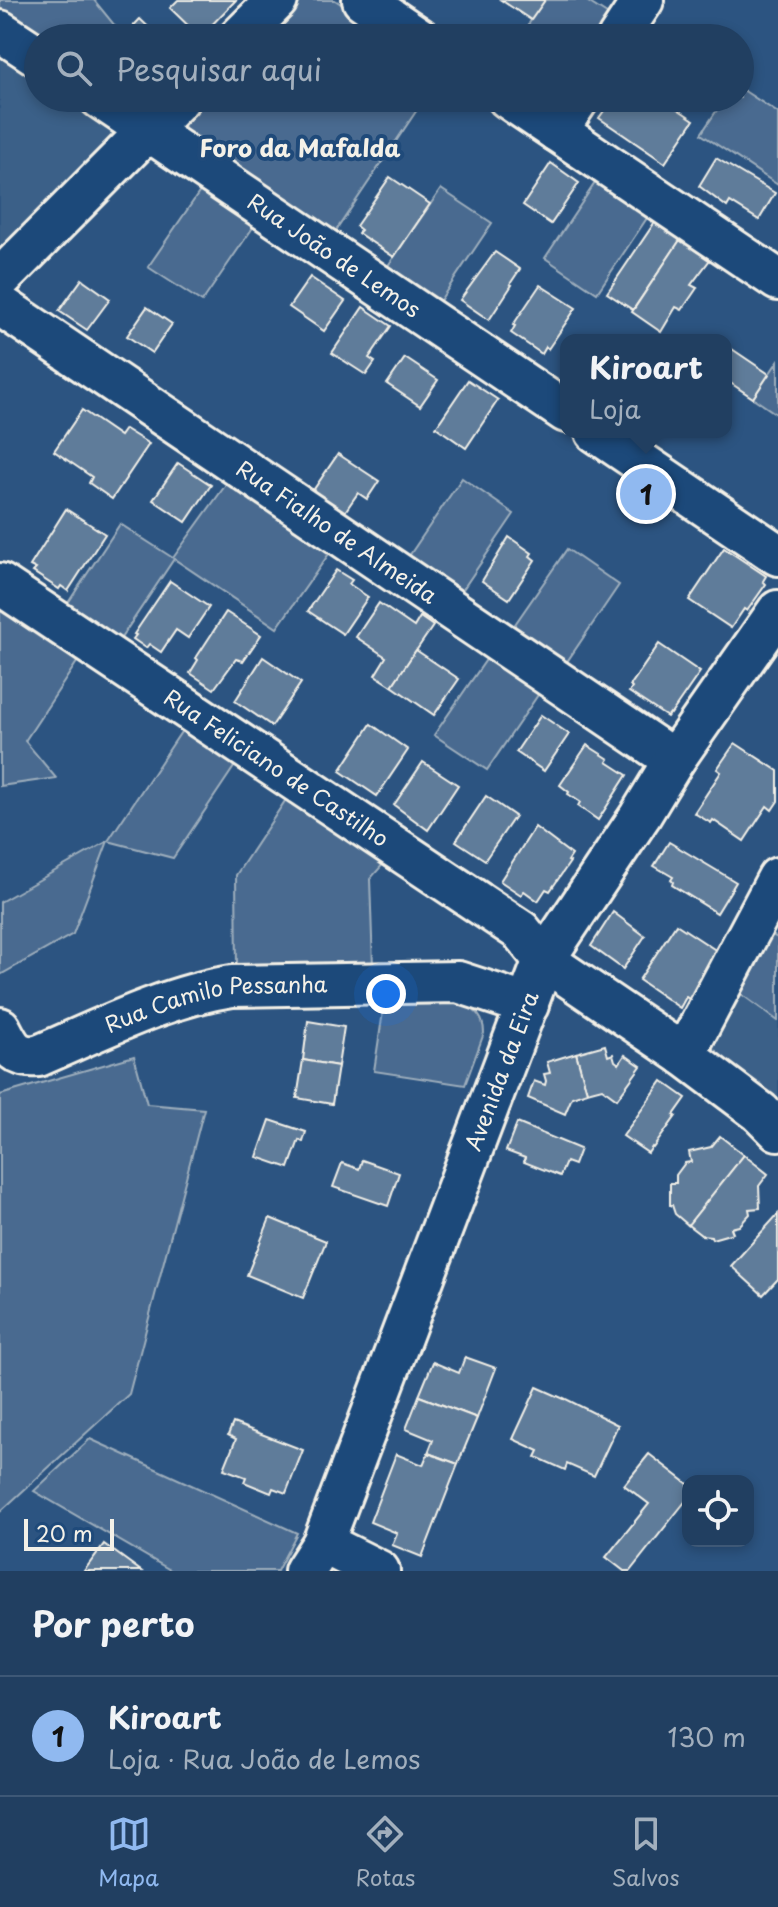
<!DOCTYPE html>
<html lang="pt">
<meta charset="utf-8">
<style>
:root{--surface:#213f61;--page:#2d4a6a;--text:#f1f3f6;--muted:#a2afbd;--line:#3e5876;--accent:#90b9f0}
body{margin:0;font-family:"Playpen Sans",sans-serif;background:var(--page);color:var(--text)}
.controls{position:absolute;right:24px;bottom:24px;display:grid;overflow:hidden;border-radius:16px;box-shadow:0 4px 12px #0003}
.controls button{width:72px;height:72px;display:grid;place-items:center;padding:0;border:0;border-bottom:2px solid var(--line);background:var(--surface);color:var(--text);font:40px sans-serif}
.scale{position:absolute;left:24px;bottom:20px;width:90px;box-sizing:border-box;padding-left:8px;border:4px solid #f4f1e8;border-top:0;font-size:22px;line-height:28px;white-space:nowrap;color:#f4f1e8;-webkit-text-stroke:6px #1f4a7a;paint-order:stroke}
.you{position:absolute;left:386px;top:994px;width:28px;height:28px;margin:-20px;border:6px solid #fff;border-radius:50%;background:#1a73e8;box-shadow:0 0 0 12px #1a73e833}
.badge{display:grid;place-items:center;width:52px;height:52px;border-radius:50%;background:var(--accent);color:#111;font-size:26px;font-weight:700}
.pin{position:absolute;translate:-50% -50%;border:4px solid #fff;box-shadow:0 2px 8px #0006}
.popup{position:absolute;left:560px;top:334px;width:172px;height:104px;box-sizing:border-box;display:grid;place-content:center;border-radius:16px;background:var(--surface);filter:drop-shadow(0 2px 6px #0005);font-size:26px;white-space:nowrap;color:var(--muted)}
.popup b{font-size:30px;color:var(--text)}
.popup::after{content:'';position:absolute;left:50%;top:100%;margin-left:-16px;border:16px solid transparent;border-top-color:var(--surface)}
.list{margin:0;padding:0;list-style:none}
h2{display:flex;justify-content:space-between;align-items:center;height:104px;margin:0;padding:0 32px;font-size:34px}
h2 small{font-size:26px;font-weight:400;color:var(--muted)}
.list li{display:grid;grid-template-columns:52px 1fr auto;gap:24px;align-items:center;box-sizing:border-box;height:120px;padding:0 32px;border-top:2px solid var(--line)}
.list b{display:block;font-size:30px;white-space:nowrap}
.list p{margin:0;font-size:26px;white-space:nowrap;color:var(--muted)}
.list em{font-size:26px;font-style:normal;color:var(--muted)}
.icon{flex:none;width:44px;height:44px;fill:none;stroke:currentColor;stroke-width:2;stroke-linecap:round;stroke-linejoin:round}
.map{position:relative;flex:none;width:778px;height:1571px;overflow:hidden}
.search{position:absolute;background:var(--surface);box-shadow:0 4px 12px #0003;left:24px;right:24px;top:24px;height:88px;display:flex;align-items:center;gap:20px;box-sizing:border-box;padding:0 28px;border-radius:44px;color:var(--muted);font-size:30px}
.sheet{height:224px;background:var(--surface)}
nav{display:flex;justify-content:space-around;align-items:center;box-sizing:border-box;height:112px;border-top:2px solid var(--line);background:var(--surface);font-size:22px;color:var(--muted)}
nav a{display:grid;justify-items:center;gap:4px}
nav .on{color:var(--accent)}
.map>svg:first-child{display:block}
.built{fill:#3b6088}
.green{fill:#496b90;stroke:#9eaebc;stroke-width:2}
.building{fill:#5e7b9a;stroke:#f4f1e8;stroke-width:2}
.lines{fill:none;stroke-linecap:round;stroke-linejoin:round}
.minor-casing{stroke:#f4f1e8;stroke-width:46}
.minor{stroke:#1f4a7a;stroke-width:40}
.labels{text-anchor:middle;stroke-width:8;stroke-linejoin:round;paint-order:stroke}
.street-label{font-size:22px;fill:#f4f1e8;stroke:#1f4a7a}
.neighbourhood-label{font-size:24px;font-weight:bold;fill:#f4f1e8;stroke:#1f4a7a}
</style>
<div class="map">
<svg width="778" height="1571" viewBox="0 0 778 1571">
<rect width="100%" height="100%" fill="#2c5481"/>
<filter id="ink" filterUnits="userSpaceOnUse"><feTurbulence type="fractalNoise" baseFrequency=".0125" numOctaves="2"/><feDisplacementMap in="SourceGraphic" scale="16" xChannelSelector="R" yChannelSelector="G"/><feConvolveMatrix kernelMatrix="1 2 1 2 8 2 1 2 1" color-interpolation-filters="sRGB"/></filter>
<g filter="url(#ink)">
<!-- built -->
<g class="built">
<path d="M 0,51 L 38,76 L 38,98 L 71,98 L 121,131 L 0,253 Z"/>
<path d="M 737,991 L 778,1021 L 778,1097 L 711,1048 L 711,1039 Z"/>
</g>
<!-- green -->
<g class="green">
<path d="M 0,0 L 94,0 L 116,27 L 103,38 L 39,38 L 0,12 Z"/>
<path d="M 297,0 L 335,0 L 392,38 L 260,38 Z"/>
<path d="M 545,0 L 585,0 L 610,16 L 595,38 L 519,38 Z"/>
<path d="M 740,88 L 778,113 L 778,185 L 701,134 L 725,98 L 740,98 Z"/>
<path d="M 200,98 L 425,98 L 333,235 L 185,136 L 184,115 Z"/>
<path d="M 599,177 L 651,212 L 597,293 L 545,258 Z"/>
<path d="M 203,187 L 256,223 L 202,302 L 148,267 Z"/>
<path d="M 441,189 L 492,223 L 437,305 L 385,270 Z"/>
<path d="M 778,361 L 778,415 L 753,398 Z"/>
<path d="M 462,478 L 514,514 L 459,595 L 407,559 Z"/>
<path d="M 230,479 L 333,548 L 277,628 L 174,559 L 119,641 L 66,606 L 120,524 L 173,558 Z"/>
<path d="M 567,549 L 619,585 L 564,666 L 511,630 Z"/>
<path d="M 0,602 L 81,656 L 25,741 L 56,778 L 0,786 Z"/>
<path d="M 490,654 L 542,689 L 487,770 L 434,735 Z"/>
<path d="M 185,726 L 238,761 L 173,858 L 108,841 L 73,934 L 0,975 L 0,902 L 108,841 Z"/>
<path d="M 289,795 L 386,861 L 370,879 L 373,967 L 237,969 L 236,875 Z"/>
<path d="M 768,933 L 778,938 L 778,1021 L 737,991 Z"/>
<path d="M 456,1003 C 473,1007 484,1015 484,1033 L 465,1085 L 374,1071 L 384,1005 Z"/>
<path d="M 134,1056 L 147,1104 L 204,1109 L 129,1394 L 0,1512 L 0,1095 Z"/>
<path d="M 90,1439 L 297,1533 L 277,1571 L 172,1571 L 34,1491 Z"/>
</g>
<!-- building -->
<g class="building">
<path d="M 178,0 L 236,0 L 200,37 L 170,8 Z"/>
<path d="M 501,0 L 545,0 L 531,20 Z"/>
<path d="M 140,19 L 160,38 L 122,38 Z"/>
<path d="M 613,98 L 661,98 L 694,120 L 665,163 L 599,118 Z"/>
<path d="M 716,158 L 775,193 L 759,220 L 730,202 L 727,207 L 699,186 Z"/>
<path d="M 551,163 L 579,183 L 551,224 L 523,205 Z"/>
<path d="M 390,177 L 430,204 L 394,257 L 358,233 L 361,230 L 356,226 Z"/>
<path d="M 655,222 L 681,239 L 633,310 L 607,293 Z"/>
<path d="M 682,237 L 712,257 L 691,285 L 697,288 L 682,310 L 676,307 L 661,332 L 632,312 Z"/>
<path d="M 495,252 L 520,269 L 510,284 L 512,285 L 489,320 L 460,300 Z"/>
<path d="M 310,277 L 345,301 L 324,331 L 289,307 Z"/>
<path d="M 82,279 L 110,299 L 87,330 L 59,311 Z"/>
<path d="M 540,285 L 576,308 L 548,349 L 546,347 L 542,354 L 511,333 L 515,326 L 513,325 Z"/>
<path d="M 147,307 L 172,324 L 152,353 L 127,336 Z"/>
<path d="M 363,307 L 391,326 L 369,358 L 375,362 L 366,375 L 332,353 Z"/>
<path d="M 726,345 L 769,374 L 753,398 L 726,380 Z"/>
<path d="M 405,358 L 438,380 L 420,406 L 387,384 Z"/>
<path d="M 468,380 L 498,400 L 466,448 L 436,427 Z"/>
<path d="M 82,410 L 120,436 L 125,429 L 149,444 L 112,499 L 89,483 L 92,477 L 54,451 Z"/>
<path d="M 338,454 L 379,481 L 367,499 L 358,493 L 342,516 L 310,495 Z"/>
<path d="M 178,463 L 211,485 L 186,522 L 153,500 Z"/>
<path d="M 66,509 L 105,534 L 68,591 L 61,586 L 59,589 L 33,572 L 36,569 L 30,566 Z"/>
<path d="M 509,537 L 532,553 L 530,556 L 535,560 L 509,599 L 482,581 Z"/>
<path d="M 724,548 L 766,576 L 763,581 L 766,584 L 747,611 L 744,609 L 731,628 L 689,600 Z"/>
<path d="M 336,570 L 352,580 L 349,584 L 368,597 L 343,634 L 308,611 Z"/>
<path d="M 170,581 L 209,607 L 188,638 L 176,630 L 161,652 L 149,644 L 146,648 L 133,639 L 136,635 L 134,634 Z"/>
<path d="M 379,603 L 414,627 L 420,617 L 433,626 L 392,686 L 375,675 L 386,657 L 356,637 Z"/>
<path d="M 226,612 L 261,635 L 243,661 L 236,659 L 214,689 L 190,673 L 198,660 L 196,658 Z"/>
<path d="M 659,644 L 700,672 L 671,714 L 670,713 L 667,717 L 629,692 L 632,688 L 630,686 Z"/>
<path d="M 416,650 L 459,679 L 434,715 L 392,686 Z"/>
<path d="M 263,657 L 301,683 L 272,726 L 235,701 Z"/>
<path d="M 541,715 L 569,734 L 544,771 L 516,752 Z"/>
<path d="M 371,724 L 408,750 L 377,796 L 340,771 Z"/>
<path d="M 735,743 L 778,771 L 778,801 L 772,810 L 767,806 L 744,841 L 713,820 L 711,823 L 694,813 L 721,772 L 717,769 Z"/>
<path d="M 587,745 L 609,759 L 607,762 L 627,775 L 598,820 L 578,806 L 580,802 L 568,794 L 569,792 L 560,785 Z"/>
<path d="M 423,762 L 458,785 L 428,830 L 394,805 Z"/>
<path d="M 486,796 L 515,816 L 485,860 L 456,841 Z"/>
<path d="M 535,827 L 572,855 L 568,861 L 570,862 L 550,891 L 546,889 L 538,901 L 524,891 L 521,895 L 500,881 Z"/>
<path d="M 669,842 L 736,882 L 717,913 L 672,885 L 673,882 L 671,880 L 673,877 L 654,866 Z"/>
<path d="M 613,912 L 645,936 L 623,969 L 591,946 Z"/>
<path d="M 676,924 L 717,951 L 697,981 L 703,984 L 692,1001 L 686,997 L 680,1008 L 639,980 Z"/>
<path d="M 308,1021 L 344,1027 L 338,1066 L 303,1060 Z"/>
<path d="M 605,1045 L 608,1056 L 613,1054 L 615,1061 L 619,1064 L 625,1055 L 641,1066 L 617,1099 L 602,1088 L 587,1092 L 576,1053 Z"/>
<path d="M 576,1053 L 587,1092 L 572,1097 L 565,1114 L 528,1098 L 534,1081 L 545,1085 L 546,1081 L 544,1074 L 550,1073 L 547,1062 Z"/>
<path d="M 303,1060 L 338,1066 L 332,1104 L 297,1098 Z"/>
<path d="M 662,1081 L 686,1098 L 674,1115 L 676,1116 L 653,1148 L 652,1147 L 648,1153 L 623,1136 Z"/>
<path d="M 270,1120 L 306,1132 L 303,1142 L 299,1140 L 289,1168 L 257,1157 Z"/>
<path d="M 517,1123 L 580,1149 L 574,1165 L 566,1162 L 560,1176 L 524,1162 L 525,1158 L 506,1151 Z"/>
<path d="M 720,1136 L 744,1155 L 688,1225 L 675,1214 L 672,1205 L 670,1205 L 670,1183 L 676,1183 L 676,1175 L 685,1163 L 691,1162 L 689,1152 L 711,1147 Z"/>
<path d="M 744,1155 L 768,1174 L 759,1186 L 760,1208 L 749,1209 L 750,1214 L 739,1226 L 731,1228 L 733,1233 L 712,1239 L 711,1236 L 701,1235 L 688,1225 Z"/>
<path d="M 362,1160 L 399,1173 L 388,1206 L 333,1187 L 342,1163 L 359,1169 Z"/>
<path d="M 778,1214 L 778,1279 L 763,1295 L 731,1266 Z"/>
<path d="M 270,1218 L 326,1241 L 303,1298 L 247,1275 Z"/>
<path d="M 465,1357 L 496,1368 L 477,1418 L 419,1396 L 433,1362 L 459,1373 Z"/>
<path d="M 537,1387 L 564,1399 L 564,1398 L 618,1425 L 594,1476 L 567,1464 L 565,1470 L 536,1457 L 539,1451 L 513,1439 Z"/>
<path d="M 419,1396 L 477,1418 L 458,1464 L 428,1453 L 433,1440 L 406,1429 Z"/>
<path d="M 233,1423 L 303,1450 L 286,1493 L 273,1488 L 271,1493 L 244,1482 L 246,1477 L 224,1469 L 236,1439 L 228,1435 Z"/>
<path d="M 428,1453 L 458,1464 L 422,1557 L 392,1545 L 397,1533 L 370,1522 L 396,1454 L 423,1465 Z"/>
<path d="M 649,1454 L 688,1484 L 688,1498 L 630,1571 L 624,1571 L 606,1557 L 649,1504 L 624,1485 Z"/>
<path d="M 104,1544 L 141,1571 L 84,1571 Z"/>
</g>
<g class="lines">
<!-- minor casing -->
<g class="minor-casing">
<g id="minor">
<path d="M 363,0 L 419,38"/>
<path d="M 0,31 L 38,56"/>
<path d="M 239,38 L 277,0"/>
<path d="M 618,38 L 643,0"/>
<path id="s1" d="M 100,98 L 566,412"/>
<path d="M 508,98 L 778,280"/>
<path d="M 557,131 L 579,98"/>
<path d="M 0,279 L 180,98"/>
<path id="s2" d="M 0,305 L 674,760"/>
<path d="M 596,432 L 778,555"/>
<path id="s3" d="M 0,584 L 521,931 L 544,960 L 684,1055 L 760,1112 L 778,1130"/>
<path id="s4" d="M 0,1028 C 10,1047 14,1058 38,1056 C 99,1030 166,996 232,986 L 458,982 L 528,1005"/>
<path d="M 684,1055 L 778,878"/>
<path d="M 323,1543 L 379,1571"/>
<path id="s5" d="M 305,1571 L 323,1543 L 544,960 L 640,816 L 674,760 L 778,611"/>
</g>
</g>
<!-- minor -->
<use href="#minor" class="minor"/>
</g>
</g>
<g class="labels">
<!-- street labels -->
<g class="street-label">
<text dy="8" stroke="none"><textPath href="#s1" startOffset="282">Rua João de Lemos</textPath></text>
<text dy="8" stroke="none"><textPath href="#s2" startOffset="406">Rua Fialho de Almeida</textPath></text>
<text dy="8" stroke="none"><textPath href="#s3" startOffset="332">Rua Feliciano de Castilho</textPath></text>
<text dy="8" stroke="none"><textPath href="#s4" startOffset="240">Rua Camilo Pessanha</textPath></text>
<text dy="8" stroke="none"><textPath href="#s5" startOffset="538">Avenida da Eira</textPath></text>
</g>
<!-- neighbourhood labels -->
<g class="neighbourhood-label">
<text x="300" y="157">Foro da Mafalda</text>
</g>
</g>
</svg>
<div class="controls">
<button><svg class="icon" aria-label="locate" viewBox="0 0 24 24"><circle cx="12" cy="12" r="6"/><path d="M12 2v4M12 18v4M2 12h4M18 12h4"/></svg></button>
</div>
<div class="scale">20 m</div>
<div class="you"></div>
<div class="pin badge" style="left:646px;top:494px">1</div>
<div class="popup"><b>Kiroart</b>Loja</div>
<div class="search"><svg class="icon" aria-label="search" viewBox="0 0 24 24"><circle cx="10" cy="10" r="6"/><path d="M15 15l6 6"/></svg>Pesquisar aqui</div>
</div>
<section class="sheet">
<h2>Por perto<small></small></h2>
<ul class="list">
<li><span class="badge">1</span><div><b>Kiroart</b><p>Loja · Rua João de Lemos</p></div><em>130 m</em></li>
</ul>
</section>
<nav>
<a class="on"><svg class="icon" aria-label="map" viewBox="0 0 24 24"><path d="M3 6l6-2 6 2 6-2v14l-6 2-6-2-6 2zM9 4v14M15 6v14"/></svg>Mapa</a>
<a><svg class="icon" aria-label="directions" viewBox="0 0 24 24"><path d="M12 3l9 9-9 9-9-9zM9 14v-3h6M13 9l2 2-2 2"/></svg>Rotas</a>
<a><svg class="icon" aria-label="saved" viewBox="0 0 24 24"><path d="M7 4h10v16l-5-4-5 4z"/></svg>Salvos</a>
</nav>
